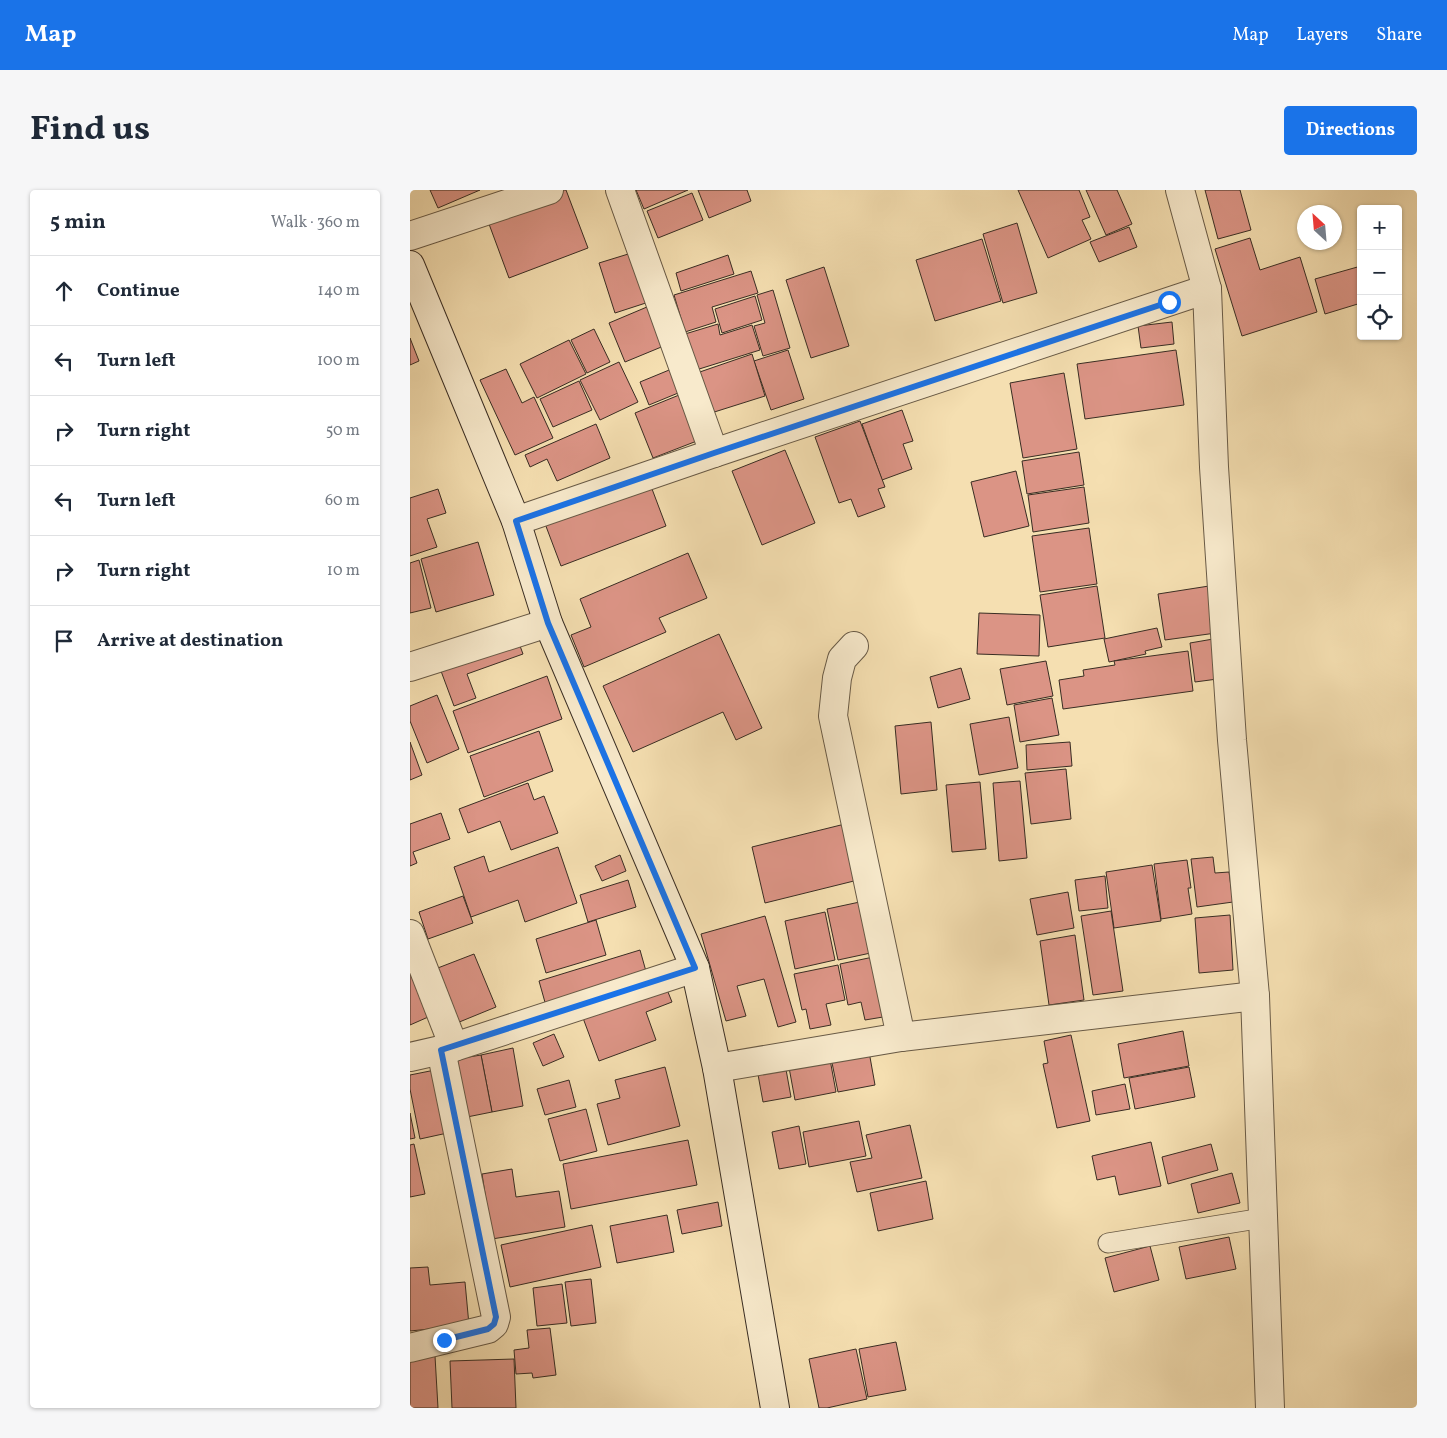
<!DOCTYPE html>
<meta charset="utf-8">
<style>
:root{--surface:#fff;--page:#f6f6f7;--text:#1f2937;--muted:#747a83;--line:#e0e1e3;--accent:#1a73e8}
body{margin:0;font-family:Vollkorn,serif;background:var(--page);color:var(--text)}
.controls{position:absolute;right:15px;top:15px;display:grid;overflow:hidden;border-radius:5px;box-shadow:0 1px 4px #0004}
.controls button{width:45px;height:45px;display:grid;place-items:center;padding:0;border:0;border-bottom:1px solid var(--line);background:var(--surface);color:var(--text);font:25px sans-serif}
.compass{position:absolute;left:887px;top:15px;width:45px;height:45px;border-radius:50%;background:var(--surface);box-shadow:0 1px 4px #0004;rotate:334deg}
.stop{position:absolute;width:15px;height:15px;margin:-11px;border:4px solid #1a73e8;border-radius:50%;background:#fff}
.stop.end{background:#1a73e8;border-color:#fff;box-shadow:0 1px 5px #0008}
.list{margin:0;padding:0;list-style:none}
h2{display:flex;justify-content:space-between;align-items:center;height:65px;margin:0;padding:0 20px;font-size:21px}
h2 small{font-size:16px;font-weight:400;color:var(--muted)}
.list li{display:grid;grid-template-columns:32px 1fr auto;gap:15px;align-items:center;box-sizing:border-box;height:70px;padding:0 20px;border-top:1px solid var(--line)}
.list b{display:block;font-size:19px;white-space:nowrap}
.list em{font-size:16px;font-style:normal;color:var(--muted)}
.icon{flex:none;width:28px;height:28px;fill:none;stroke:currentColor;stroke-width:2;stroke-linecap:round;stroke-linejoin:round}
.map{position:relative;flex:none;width:1007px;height:1218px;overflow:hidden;border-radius:5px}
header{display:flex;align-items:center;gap:30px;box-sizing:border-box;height:70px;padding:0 25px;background:var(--accent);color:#fff}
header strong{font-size:24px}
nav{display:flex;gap:28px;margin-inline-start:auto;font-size:18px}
.intro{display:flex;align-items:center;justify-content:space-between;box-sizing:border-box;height:120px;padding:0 30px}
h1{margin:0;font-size:35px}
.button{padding:12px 22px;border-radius:5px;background:var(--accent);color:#fff;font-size:18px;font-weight:700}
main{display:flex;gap:30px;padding:0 30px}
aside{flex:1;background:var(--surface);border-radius:5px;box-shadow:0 1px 4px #0004}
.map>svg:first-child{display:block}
.building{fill:#db9485;stroke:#392d23}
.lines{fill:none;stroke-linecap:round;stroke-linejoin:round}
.lane-casing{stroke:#685a46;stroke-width:21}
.street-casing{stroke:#685a46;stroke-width:30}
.secondary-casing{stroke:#392d23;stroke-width:30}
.lane{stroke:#f8eacc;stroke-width:19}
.street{stroke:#f8eacc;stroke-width:28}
.secondary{stroke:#f8eacc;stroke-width:28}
.route{stroke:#1a73e8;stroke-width:6}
</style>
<header>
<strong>Map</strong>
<nav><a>Map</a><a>Layers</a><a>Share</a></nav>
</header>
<div class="intro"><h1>Find us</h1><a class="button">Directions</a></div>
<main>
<aside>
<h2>5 min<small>Walk · 360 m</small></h2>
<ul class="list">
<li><svg class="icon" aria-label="ahead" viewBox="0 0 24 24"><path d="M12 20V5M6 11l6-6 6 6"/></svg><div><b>Continue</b></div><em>140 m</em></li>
<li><svg class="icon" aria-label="left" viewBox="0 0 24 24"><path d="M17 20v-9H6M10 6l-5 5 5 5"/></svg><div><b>Turn left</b></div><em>100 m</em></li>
<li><svg class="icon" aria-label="right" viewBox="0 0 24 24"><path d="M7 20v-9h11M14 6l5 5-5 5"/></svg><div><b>Turn right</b></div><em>50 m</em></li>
<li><svg class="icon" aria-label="left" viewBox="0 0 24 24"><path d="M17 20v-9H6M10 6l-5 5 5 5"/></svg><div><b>Turn left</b></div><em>60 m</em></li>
<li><svg class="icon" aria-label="right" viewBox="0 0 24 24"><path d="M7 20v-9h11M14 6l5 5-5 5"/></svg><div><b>Turn right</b></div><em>10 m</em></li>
<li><svg class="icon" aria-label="arrive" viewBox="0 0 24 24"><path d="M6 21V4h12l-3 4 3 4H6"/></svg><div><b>Arrive at destination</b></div></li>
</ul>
</aside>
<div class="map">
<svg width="1007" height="1218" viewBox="0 0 1007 1218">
<rect width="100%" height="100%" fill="#f5dfb1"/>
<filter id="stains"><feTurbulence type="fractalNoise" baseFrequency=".004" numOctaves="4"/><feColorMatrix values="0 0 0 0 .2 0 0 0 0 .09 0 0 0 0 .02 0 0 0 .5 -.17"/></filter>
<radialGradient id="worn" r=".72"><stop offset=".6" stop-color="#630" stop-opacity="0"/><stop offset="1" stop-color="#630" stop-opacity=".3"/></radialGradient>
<!-- building -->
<g class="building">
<path d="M 20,0 L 70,0 L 28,18 Z"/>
<path d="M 151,0 L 156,0 L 178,58 L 99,88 L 79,34 L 137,12 Z"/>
<path d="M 226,0 L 278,0 L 234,19 Z"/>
<path d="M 288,0 L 337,0 L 341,11 L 299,28 Z"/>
<path d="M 608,0 L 669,0 L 680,27 L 672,30 L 681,49 L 638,68 Z"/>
<path d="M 676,0 L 707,0 L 722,34 L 696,45 Z"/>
<path d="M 795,0 L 830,0 L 841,40 L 808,49 Z"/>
<path d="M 282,3 L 293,30 L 248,48 L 237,21 Z"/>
<path d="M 607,33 L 627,103 L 593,113 L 573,44 Z"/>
<path d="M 719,37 L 727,57 L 689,72 L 680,52 Z"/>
<path d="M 840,48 L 850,80 L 890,67 L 907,122 L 832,146 L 805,59 Z"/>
<path d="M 572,49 L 591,111 L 525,131 L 506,70 Z"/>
<path d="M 228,61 L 245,110 L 205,123 L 189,73 Z"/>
<path d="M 318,65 L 324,84 L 271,101 L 266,83 Z"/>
<path d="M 951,76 L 951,113 L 915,124 L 905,89 Z"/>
<path d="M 414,77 L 439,156 L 401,168 L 376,90 Z"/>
<path d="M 341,81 L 348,103 L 302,117 L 306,132 L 275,142 L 264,105 Z"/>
<path d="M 363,100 L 380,158 L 353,166 L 344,136 L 355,133 L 347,105 Z"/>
<path d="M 345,106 L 352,130 L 312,143 L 305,119 Z"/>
<path d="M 244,114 L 261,153 L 215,172 L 199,133 Z"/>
<path d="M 762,132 L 764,154 L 731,158 L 728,136 Z"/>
<path d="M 308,134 L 310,145 L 342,135 L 350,160 L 286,180 L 275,144 Z"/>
<path d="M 184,139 L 200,172 L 177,183 L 161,150 Z"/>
<path d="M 0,148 L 9,171 L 0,175 Z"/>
<path d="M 159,150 L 176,184 L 127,208 L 110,174 Z"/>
<path d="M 378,160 L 394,209 L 361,220 L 344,171 Z"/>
<path d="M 766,160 L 774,215 L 675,229 L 667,174 Z"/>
<path d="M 342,164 L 355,206 L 298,224 L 284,184 Z"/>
<path d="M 209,172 L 228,212 L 190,230 L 170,190 Z"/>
<path d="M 264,178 L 273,201 L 239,215 L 230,192 Z"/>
<path d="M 96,179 L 112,213 L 124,207 L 143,248 L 105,265 L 70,190 Z"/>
<path d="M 654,183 L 667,259 L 613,268 L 600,193 Z"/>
<path d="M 169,191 L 182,220 L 143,237 L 130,209 Z"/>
<path d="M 274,203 L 292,249 L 243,268 L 225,223 Z"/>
<path d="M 492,220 L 503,251 L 493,254 L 502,279 L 472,290 L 452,234 Z"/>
<path d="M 450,231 L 475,297 L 468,299 L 475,317 L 448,327 L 441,309 L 429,313 L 405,247 Z"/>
<path d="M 186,234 L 200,268 L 147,291 L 137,269 L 120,277 L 115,265 Z"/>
<path d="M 375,260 L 405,333 L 352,355 L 322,281 Z"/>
<path d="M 669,262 L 674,295 L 617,304 L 612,271 Z"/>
<path d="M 606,281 L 619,336 L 574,347 L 561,292 Z"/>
<path d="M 239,291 L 256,336 L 151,376 L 134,331 Z"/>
<path d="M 674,297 L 679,333 L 623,342 L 618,305 Z"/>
<path d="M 28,299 L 36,323 L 17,329 L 27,357 L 0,366 L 0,308 Z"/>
<path d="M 679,338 L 687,394 L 630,402 L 622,346 Z"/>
<path d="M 68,352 L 84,405 L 26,422 L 11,369 Z"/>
<path d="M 278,363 L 297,408 L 249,428 L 256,442 L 174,477 L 161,445 L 181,437 L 170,409 Z"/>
<path d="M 9,370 L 21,418 L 0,423 L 0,373 Z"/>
<path d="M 687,396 L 695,448 L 638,457 L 630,405 Z"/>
<path d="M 799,396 L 806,443 L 755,450 L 748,404 Z"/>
<path d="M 569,423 L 630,425 L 629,466 L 567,464 Z"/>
<path d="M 747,438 L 752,457 L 735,461 L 736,464 L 699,472 L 694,449 Z"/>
<path d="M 309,444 L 352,538 L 326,550 L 313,522 L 223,562 L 193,496 Z"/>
<path d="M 106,445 L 113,464 L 57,484 L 66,508 L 44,516 L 28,473 Z"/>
<path d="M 809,448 L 815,488 L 785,492 L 780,453 Z"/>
<path d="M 778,461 L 783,501 L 653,519 L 649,490 L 674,486 L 673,480 L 705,475 L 704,471 Z"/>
<path d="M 636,471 L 643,506 L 597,515 L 590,479 Z"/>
<path d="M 551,478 L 560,509 L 528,518 L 520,487 Z"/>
<path d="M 137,486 L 152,529 L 58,563 L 43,521 Z"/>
<path d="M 27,505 L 49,559 L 17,573 L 0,531 L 0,516 Z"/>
<path d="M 642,508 L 649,545 L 610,552 L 604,515 Z"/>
<path d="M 599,527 L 608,578 L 569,585 L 560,534 Z"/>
<path d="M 521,532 L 527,600 L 491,604 L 485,536 Z"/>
<path d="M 129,541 L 143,581 L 74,607 L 60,566 Z"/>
<path d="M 0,552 L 12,585 L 0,590 Z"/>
<path d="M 660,552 L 662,576 L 617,580 L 616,555 Z"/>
<path d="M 656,579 L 661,629 L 621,634 L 615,583 Z"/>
<path d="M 610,591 L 617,668 L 589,671 L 583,593 Z"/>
<path d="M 570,592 L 576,659 L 542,662 L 536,595 Z"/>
<path d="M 118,593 L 124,610 L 134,606 L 148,643 L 101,660 L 90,631 L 58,643 L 49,619 Z"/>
<path d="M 31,623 L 40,649 L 3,662 L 7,673 L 0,676 L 0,634 Z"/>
<path d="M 443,632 L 456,688 L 355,713 L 342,657 Z"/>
<path d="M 148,657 L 167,713 L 115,732 L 108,710 L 61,727 L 44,677 L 74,666 L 79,682 Z"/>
<path d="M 210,665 L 216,681 L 192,691 L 185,676 Z"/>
<path d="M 803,667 L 805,683 L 819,682 L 823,712 L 787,717 L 781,669 Z"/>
<path d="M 777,670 L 781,698 L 778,698 L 782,724 L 751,729 L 744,674 Z"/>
<path d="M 742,675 L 751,731 L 704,738 L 696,682 Z"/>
<path d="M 695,686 L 698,718 L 669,721 L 665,690 Z"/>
<path d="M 218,690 L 226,717 L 178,732 L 170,705 Z"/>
<path d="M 658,702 L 664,738 L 627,745 L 620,709 Z"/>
<path d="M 53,706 L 63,733 L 18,749 L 9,722 Z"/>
<path d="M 459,710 L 470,761 L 428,770 L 417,719 Z"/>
<path d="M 701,721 L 713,801 L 683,805 L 671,726 Z"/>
<path d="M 415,722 L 425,770 L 385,779 L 375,731 Z"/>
<path d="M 820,725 L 823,780 L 789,783 L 785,728 Z"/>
<path d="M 355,726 L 386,832 L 368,837 L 354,789 L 327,796 L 336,826 L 316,831 L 291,744 Z"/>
<path d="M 186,730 L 196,765 L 136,783 L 126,749 Z"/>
<path d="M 665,745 L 674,810 L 639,815 L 630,751 Z"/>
<path d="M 230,760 L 239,792 L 138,823 L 129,791 Z"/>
<path d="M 0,762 L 25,824 L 0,835 Z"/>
<path d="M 64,764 L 86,817 L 42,835 L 20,781 Z"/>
<path d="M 468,766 L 479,826 L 455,830 L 451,812 L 438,815 L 430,774 Z"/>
<path d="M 428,775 L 435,810 L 416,814 L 421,835 L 400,839 L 396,819 L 392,820 L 384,784 Z"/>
<path d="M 256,797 L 262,812 L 236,822 L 246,850 L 189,871 L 173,828 Z"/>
<path d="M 773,841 L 779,876 L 714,888 L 708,854 Z"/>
<path d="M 144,844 L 154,867 L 133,876 L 123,853 Z"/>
<path d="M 661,845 L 680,931 L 647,938 L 633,874 L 638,873 L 634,851 Z"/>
<path d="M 458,856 L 465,895 L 428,902 L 420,863 Z"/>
<path d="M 103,858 L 113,916 L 82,922 L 71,865 Z"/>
<path d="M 419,864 L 426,902 L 385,910 L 378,872 Z"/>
<path d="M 71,865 L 82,922 L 52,928 L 41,870 Z"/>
<path d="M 375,874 L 381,907 L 353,912 L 347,879 Z"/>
<path d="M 255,877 L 270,936 L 198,955 L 187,914 L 210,908 L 205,890 Z"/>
<path d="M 779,877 L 785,907 L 725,919 L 719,888 Z"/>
<path d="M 30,879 L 42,942 L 10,949 L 0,899 L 0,885 Z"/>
<path d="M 159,890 L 166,917 L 135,925 L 127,899 Z"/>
<path d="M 715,894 L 720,919 L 686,925 L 682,901 Z"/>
<path d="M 176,919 L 187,961 L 150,971 L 138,929 Z"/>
<path d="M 0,923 L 5,948 L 0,949 Z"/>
<path d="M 449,931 L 456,966 L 399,977 L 393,942 Z"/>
<path d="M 500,935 L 512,988 L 447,1002 L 440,972 L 462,968 L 456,945 Z"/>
<path d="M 389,936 L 396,974 L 369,979 L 362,942 Z"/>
<path d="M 278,950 L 287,995 L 161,1019 L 153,974 Z"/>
<path d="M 741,952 L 751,996 L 709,1005 L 705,986 L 687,990 L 682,966 Z"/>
<path d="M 4,954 L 15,1004 L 0,1007 L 0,955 Z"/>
<path d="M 801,954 L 808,980 L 758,994 L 752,967 Z"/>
<path d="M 102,979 L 106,1007 L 149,1001 L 155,1037 L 82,1049 L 72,984 Z"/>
<path d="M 822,983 L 830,1013 L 788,1023 L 781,994 Z"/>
<path d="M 516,991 L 523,1029 L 468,1041 L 460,1003 Z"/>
<path d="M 308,1012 L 312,1036 L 272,1044 L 267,1020 Z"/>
<path d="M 257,1025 L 264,1062 L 207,1073 L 200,1036 Z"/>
<path d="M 182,1035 L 191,1077 L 100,1097 L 91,1055 Z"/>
<path d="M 819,1047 L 826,1079 L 776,1089 L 769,1057 Z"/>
<path d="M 740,1056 L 749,1090 L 704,1102 L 695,1068 Z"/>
<path d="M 18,1077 L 20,1095 L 55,1092 L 59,1135 L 0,1141 L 0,1078 Z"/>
<path d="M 181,1089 L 186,1133 L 161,1136 L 155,1092 Z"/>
<path d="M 152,1094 L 157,1133 L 127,1136 L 123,1098 Z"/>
<path d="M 140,1138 L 146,1185 L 123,1188 L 122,1183 L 106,1184 L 104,1160 L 119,1158 L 117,1140 Z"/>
<path d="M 486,1152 L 496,1200 L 458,1207 L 449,1159 Z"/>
<path d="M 446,1159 L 457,1209 L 417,1218 L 409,1218 L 399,1169 Z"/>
<path d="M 25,1166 L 28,1218 L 0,1218 L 0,1167 Z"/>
<path d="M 104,1169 L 106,1218 L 42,1218 L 40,1171 Z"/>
</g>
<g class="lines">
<!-- lane casing -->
<g class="lane-casing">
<path id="lane" d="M 698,1053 L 853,1028"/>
</g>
<!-- street casing -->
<g class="street-casing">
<g id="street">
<path d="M 210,0 L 304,263"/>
<path d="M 770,0 L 797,99 L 804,277 L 822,550 L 845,806 L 860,1218"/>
<path d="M 0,46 L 139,0"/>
<path d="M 106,331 L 304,263 L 797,99"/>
<path d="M 444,456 L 432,469 L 427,488 L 423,526 L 491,847"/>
<path d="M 0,477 L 138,433"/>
<path d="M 0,744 L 44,857"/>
<path d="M 0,867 L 44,857 L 285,778"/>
<path d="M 307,878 L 491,847 L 845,806"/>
<path d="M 0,1158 L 78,1139 L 84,1134 L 86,1127 L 31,860"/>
</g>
</g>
<!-- secondary casing -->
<g class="secondary-casing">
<path id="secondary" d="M 0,75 L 106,331 L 138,433 L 285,778 L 307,878 L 365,1218"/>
</g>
<!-- lane -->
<use href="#lane" class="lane"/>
<!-- street -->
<use href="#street" class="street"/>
<!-- secondary -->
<use href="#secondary" class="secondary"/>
</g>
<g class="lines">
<!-- route -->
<path class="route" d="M 34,1150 L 78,1139 L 84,1134 L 86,1127 L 31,860 L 285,778 L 138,433 L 106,331 L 304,263 L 759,112"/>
</g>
<rect width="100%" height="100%" filter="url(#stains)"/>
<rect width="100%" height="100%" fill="url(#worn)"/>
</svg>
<div class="controls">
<button>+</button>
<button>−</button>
<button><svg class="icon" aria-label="locate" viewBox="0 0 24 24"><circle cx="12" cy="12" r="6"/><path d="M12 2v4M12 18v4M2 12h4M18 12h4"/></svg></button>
</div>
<svg class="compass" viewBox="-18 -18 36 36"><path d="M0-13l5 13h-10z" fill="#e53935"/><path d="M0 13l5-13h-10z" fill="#747a83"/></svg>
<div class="stop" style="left:759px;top:112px"></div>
<div class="stop end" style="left:34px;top:1150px"></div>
</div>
</main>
